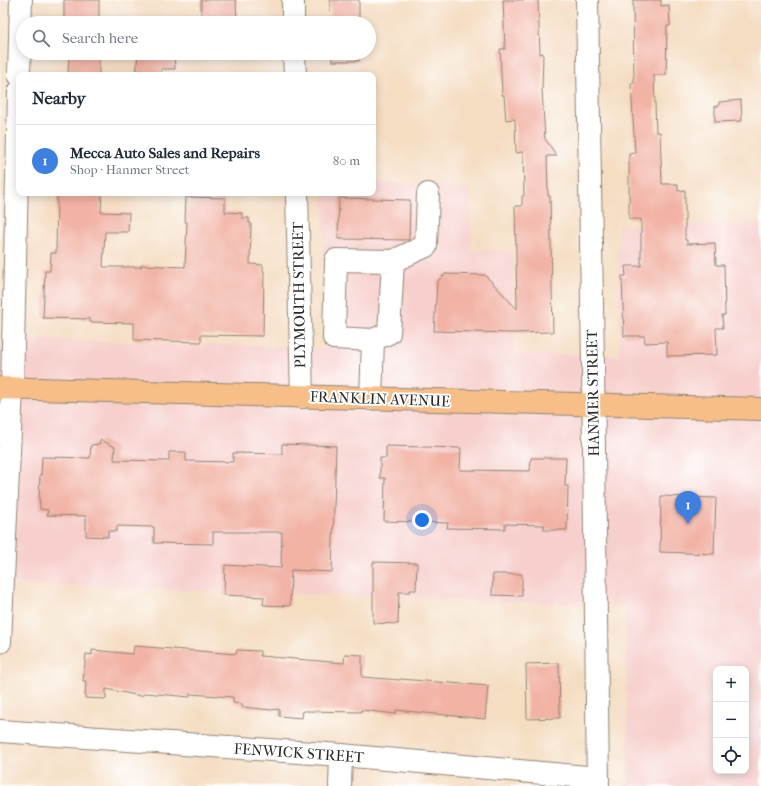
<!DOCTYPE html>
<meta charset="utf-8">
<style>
:root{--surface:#fff;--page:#f2f2f3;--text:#1f2937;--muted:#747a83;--line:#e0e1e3;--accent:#b5179e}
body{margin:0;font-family:"IM FELL French Canon",serif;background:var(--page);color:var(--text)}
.controls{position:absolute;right:12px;bottom:12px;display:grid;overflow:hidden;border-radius:8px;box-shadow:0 2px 10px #0003}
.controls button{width:36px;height:36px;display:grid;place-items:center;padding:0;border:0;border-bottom:1px solid var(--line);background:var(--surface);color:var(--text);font:20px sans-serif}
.you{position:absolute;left:422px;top:520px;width:14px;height:14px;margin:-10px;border:3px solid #fff;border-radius:50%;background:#1a73e8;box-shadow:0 0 0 6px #1a73e833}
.badge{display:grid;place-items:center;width:26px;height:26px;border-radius:50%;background:var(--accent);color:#fff;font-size:13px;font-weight:700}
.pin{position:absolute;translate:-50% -33px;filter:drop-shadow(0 1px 2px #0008)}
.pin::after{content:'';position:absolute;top:21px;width:14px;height:12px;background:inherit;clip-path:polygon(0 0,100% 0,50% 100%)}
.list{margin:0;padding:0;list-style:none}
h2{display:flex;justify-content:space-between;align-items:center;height:52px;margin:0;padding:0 16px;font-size:17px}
h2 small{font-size:13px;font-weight:400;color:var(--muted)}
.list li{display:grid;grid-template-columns:26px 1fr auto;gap:12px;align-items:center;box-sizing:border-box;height:72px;padding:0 16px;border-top:1px solid var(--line)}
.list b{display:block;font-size:15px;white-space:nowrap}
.list p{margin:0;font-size:13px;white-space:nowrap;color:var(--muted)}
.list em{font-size:13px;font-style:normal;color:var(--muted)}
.icon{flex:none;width:22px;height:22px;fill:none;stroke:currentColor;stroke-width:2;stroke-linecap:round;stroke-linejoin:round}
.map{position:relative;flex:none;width:761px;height:786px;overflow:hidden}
.search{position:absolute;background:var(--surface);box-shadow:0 2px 10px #0003;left:16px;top:16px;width:360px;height:44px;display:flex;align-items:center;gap:10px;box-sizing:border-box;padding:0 14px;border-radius:22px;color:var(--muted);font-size:15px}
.panel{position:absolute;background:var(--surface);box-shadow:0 2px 10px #0003;left:16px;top:72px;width:360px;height:124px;border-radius:8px}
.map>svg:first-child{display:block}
.built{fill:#f7d0cd;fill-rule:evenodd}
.building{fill:#f2b2a4}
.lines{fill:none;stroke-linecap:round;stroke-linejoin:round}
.minor-casing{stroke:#908476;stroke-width:24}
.major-casing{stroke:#908476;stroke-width:24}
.minor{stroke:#fff;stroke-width:22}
.major{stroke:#f7be88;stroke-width:22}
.labels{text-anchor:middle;stroke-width:4;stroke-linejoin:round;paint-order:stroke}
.street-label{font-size:15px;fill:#2b2b2b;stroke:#fff}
</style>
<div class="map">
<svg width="761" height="786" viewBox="0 0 761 786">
<rect width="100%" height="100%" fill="#fff"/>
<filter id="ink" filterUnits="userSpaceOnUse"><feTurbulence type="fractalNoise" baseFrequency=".025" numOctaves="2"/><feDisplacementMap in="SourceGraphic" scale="8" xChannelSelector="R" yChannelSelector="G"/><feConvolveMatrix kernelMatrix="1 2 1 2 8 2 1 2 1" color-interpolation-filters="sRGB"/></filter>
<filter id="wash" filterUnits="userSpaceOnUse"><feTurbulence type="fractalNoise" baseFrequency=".012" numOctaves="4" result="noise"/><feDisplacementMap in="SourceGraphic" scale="16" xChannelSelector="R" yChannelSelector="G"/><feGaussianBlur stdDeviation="0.9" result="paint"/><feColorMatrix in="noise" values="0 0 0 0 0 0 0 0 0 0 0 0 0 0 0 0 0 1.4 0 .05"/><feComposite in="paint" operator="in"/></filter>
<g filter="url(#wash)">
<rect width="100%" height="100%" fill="#f5ddc2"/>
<!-- built -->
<path class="built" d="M 373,182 L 470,188 L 471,250 L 513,250 L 514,353 L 620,356 L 618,225 L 761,223 L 761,786 L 629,786 L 625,606 L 481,601 L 374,595 L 325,595 L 0,583 L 0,339 L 326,348 L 323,193 L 373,193 ZM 716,669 L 746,669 L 746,771 L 716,771 Z"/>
<g id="blocks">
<!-- building -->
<g class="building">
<rect x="64" y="0" width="35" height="23"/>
<path d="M 201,0 L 236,0 L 237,23 L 201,23 Z"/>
<path d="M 330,0 L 359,0 L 359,23 L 331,23 Z"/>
<path d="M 503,0 L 538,0 L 540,54 L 543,53 L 542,90 L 545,139 L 557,156 L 547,156 L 548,196 L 550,196 L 553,332 L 512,333 L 434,331 L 437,282 L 445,274 L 485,275 L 517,309 L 515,206 L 522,206 L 522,196 L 524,196 L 523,152 L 516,153 L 515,119 L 506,120 L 504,95 L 502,95 L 500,49 L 505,49 Z"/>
<path d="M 633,0 L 661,0 L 661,6 L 669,5 L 670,26 L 667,26 L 666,75 L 654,75 L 656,132 L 660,132 L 662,184 L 678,184 L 678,191 L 685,190 L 685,240 L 687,240 L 687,244 L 715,243 L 716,265 L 724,265 L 725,315 L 722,315 L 723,328 L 716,328 L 717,355 L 667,356 L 667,342 L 645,343 L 644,336 L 624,336 L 622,276 L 626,276 L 625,266 L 641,266 L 641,219 L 629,219 L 629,154 L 635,153 L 631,83 L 634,83 Z"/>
<path d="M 69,53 L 99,53 L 99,75 L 68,75 Z"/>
<path d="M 138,53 L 174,53 L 175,69 L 161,69 L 161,73 L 155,73 L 155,75 L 136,75 Z"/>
<path d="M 331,53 L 359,53 L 359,61 L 332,61 Z"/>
<path d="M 741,100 L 742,121 L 715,122 L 715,106 L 719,106 L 719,102 Z"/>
<path d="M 57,193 L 102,193 L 101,212 L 129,213 L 128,232 L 105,232 L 103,267 L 141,267 L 141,265 L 185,267 L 187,222 L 185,222 L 186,197 L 225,198 L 225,212 L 242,213 L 242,218 L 249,218 L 249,223 L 251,223 L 250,264 L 263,265 L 263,271 L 264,271 L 263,336 L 201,335 L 201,342 L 134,340 L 134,323 L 90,322 L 90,319 L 43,318 L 45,271 L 50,271 L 51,253 L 56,253 Z"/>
<path d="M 339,198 L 410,200 L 409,240 L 338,239 Z"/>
<path d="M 101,440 L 115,447 L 114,460 L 169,461 L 169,452 L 186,452 L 186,461 L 233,462 L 233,453 L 282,454 L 282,444 L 336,446 L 332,572 L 291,570 L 290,606 L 263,605 L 264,597 L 224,595 L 225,565 L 281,568 L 282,532 L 213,532 L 213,544 L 154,543 L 154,527 L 117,526 L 117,531 L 108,531 L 108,537 L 86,536 L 86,516 L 47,515 L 48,510 L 40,509 L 40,501 L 39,501 L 40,474 L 41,475 L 42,457 L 90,458 L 91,445 L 99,444 Z"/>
<path d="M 386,446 L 461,448 L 460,470 L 530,471 L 531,458 L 566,458 L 565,486 L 568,486 L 567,530 L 544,530 L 544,525 L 505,524 L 505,529 L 447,528 L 448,523 L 384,521 L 385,478 L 380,478 L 380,458 L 386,458 Z"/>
<path d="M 661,496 L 716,498 L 714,554 L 660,552 Z"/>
<path d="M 373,562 L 417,563 L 416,590 L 410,590 L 410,592 L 399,592 L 398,624 L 373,623 Z"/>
<path d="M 493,574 L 522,574 L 522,596 L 492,595 Z"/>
<path d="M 134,646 L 236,654 L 237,650 L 260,651 L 260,656 L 344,663 L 345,654 L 362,655 L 362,677 L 400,680 L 400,679 L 488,686 L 485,719 L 396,710 L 396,714 L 361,710 L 361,712 L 305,711 L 303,711 L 302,718 L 279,716 L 279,709 L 271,710 L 242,707 L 242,704 L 233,703 L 233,697 L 190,694 L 190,697 L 146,693 L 141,696 L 106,689 L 106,699 L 85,698 L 86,681 L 83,681 L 86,654 L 92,655 L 92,650 L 133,654 Z"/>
<path d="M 559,663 L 560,718 L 527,719 L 526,664 Z"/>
</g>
</g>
</g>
<g filter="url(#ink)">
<use href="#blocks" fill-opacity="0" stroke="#908476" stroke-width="1"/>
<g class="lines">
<!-- minor casing -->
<g class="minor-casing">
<g id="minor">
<path d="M 293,0 L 293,23"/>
<path d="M 587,0 L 593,364 L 598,786"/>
<path d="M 294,53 L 295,75"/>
<path d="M 19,75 L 21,0"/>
<path d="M 297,193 L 302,397"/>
<path d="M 393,261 L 389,333 L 373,340 L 334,338 L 336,260 L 393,261 L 426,246 L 428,194"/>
<path d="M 371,399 L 373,340"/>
<path d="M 0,642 L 12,389 L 19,92"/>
<path d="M 0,731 L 341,755 L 598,778"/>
<path d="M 340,786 L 341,755"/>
</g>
</g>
<!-- major casing -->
<g class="major-casing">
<path id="major" d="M 0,388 L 761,409"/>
</g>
<!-- minor -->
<use href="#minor" class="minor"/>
<!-- major -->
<use href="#major" class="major"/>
</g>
</g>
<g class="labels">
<!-- street labels -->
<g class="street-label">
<text transform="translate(299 295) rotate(-91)" y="5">PLYMOUTH STREET</text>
<text transform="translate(593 393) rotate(-91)" y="5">HANMER STREET</text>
<text transform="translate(380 399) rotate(2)" y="5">FRANKLIN AVENUE</text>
<text transform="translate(299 753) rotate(4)" y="5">FENWICK STREET</text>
</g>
</g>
</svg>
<div class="controls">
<button>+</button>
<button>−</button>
<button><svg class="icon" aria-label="locate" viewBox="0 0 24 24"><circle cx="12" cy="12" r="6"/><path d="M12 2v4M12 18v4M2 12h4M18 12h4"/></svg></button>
</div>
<div class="you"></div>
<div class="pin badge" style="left:688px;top:524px;background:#3f7fe0">1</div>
<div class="search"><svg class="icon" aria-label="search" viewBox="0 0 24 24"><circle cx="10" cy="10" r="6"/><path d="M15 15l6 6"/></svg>Search here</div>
<section class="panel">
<h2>Nearby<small></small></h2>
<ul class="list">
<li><span class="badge" style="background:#3f7fe0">1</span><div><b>Mecca Auto Sales and Repairs</b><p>Shop · Hanmer Street</p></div><em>80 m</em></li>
</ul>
</section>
</div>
